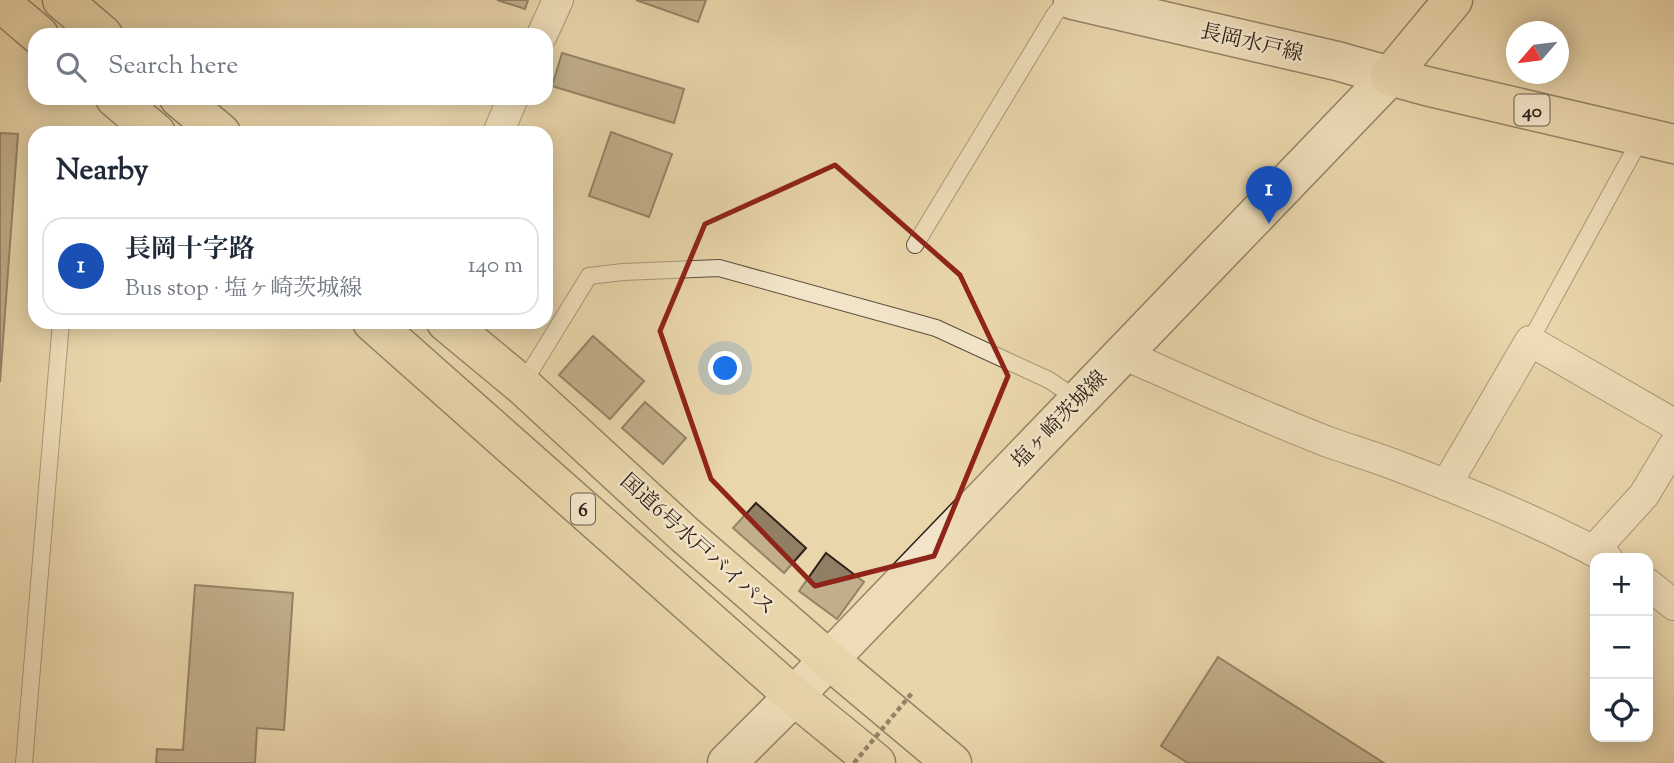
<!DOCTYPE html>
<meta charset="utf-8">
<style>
:root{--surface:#fff;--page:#f6f6f7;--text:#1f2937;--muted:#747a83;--line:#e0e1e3;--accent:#7c3aed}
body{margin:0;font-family:"Sorts Mill Goudy","Noto Serif JP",serif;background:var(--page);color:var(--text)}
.controls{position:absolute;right:21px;bottom:21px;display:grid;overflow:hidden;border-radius:14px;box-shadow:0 4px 18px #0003}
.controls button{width:63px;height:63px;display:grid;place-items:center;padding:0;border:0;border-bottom:2px solid var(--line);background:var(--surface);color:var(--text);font:35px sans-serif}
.compass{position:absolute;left:1506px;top:21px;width:63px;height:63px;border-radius:50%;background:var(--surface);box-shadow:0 4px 18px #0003;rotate:242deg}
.you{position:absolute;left:726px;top:369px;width:24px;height:24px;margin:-18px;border:5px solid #fff;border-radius:50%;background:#1a73e8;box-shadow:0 0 0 10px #1a73e833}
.badge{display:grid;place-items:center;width:46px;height:46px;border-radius:50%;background:var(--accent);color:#fff;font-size:23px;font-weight:700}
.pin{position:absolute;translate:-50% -58px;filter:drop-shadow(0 2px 4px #0008)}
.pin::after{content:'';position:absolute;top:37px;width:24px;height:21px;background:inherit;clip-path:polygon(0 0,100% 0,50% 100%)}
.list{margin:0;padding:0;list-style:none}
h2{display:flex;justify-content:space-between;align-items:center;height:91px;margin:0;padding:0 28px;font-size:30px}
h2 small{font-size:23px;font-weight:400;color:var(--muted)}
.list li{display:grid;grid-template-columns:46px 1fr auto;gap:21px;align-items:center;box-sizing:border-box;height:98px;margin:0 14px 14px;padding:0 14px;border:2px solid var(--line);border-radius:21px}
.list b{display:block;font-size:26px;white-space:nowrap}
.list p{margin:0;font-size:23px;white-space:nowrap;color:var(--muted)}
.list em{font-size:23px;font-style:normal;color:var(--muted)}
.icon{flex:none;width:38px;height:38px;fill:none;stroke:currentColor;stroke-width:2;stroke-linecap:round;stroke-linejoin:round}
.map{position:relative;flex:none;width:1674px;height:763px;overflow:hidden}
.search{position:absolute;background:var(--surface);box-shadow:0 4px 18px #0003;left:28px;top:28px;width:525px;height:77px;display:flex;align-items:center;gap:18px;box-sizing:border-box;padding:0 24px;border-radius:21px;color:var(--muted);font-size:26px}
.panel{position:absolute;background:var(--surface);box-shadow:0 4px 18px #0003;left:28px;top:126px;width:525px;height:203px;border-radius:21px}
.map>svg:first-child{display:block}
.building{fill:#907f64;stroke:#2f2018;stroke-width:2}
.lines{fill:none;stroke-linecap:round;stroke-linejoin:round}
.service-casing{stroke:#5e4e3c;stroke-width:18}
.minor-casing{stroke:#5e4e3c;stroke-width:32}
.secondary-casing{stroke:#2f2018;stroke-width:41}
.primary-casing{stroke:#2f2018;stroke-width:41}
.trunk-casing{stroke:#2f2018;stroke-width:41}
.service{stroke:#f1e4c8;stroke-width:16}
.minor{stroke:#f1e4c8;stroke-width:30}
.secondary{stroke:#f1e4c8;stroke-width:38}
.primary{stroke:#e9d6aa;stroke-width:38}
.trunk{stroke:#e9d6aa;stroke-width:38}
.path-bridge{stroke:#2f2018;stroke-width:4.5;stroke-dasharray:5 3.5;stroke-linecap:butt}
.marked{fill:none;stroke:#8f2418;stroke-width:5;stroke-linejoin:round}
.labels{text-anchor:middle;stroke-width:5;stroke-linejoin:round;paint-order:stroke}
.shield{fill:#f1e4c8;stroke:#695b4d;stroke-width:2}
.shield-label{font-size:19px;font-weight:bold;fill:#2f2018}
.street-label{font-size:21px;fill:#2f2018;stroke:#f1e4c8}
</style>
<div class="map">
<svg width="1674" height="763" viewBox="0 0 1674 763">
<rect width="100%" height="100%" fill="#e9d6aa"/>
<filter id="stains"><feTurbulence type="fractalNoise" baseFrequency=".00286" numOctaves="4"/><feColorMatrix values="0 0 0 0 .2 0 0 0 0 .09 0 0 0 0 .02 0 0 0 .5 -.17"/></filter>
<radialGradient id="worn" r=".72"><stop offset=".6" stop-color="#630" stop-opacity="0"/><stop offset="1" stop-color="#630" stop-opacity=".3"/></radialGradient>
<!-- building -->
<g class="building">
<path d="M 497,0 L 528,0 L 525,9 Z"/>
<path d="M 636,0 L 706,0 L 698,22 Z"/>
<path d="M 562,53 L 684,89 L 674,123 L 552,86 Z"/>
<path d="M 611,132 L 672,154 L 649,217 L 589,196 Z"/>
<path d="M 0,133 L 18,134 L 0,382 Z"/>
<path d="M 593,336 L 644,381 L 610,419 L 559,375 Z"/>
<path d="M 645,402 L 686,438 L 663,464 L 622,428 Z"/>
<path d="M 756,503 L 806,548 L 784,573 L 733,528 Z"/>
<path d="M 826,553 L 864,582 L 837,619 L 799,591 Z"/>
<path d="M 195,585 L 293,593 L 284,730 L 257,728 L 255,763 L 156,763 L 157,749 L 183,750 Z"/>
<path d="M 1218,657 L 1384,763 L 1188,763 L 1161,746 Z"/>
</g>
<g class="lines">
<!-- service casing -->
<g class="service-casing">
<g id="service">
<path d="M 915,245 L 1055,14 L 1067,0"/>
<path d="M 1530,341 L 1641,138"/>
<path d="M 522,385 L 589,276 L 623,272 L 719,268 L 936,328 L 1049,380 L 1077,399"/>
<path d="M 24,763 L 61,322"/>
</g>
</g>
<!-- minor casing -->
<g class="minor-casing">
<g id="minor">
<path d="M 542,35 L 558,0"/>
<path d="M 498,133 L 513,98"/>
<path d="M 1123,354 C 1191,384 1259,415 1328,442 C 1351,450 1375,457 1398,466 C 1469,493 1540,522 1607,558"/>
<path d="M 1446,485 L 1530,341 L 1674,424"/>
<path d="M 1593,551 L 1644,495 L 1674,445"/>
<path d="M 1648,584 L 1674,605"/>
</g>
</g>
<!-- secondary casing -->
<g class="secondary-casing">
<path id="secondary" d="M 727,763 L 794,696 L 1390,76 L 1337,61 L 1073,0"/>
</g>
<!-- primary casing -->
<g class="primary-casing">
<path id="primary" d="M 1453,0 L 1390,76 L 1426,86 L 1674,144"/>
</g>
<!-- trunk casing -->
<g class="trunk-casing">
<g id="trunk">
<path d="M 62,0 L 103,35"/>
<path d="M 0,2 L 39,35"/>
<path d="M 115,98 L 156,133"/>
<path d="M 179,98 L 221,133"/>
<path d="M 372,322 L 794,696 L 876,763"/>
<path d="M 446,322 L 522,385 L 684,534 L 828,659 L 952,763"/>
</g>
</g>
<!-- service -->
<use href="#service" class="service"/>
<!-- minor -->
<use href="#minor" class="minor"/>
<!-- secondary -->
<use href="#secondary" class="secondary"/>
<!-- primary -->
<use href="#primary" class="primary"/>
<!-- trunk -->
<use href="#trunk" class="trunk"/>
<!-- path-bridge -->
<path class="path-bridge" d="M 854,763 L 912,693"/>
</g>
<!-- marked area -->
<path d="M0 0H1674V763H0ZM 835,165 L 960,275 L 1008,376 L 934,556 L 815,586 L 711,479 L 660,331 L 705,224 Z" fill="#e9d6aa" fill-opacity=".55" fill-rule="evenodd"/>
<path class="marked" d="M 835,165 L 960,275 L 1008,376 L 934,556 L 815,586 L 711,479 L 660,331 L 705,224 Z"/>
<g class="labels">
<!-- shield labels -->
<g class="shield">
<rect x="1514.5" y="94.5" width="35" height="31" rx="5"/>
<rect x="571" y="493.5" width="24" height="31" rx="5"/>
</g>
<g class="shield-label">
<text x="1532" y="117">40</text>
<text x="583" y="516">6</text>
</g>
<!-- street labels -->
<g class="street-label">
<text transform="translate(1252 42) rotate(13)" y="7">長岡水戸線</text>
<text transform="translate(1059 419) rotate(-46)" y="7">塩ヶ崎茨城線</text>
<text transform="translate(698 544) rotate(42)" y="7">国道6号水戸バイパス</text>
</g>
</g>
<rect width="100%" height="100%" filter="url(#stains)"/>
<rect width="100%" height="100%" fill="url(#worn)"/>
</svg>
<div class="controls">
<button>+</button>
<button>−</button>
<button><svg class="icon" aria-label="locate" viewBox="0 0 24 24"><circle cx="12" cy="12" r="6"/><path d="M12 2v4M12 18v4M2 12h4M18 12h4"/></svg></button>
</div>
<svg class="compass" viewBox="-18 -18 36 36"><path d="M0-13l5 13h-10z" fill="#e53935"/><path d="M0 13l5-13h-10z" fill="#747a83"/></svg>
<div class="you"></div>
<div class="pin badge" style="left:1269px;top:224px;background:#1a4fb4">1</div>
<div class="search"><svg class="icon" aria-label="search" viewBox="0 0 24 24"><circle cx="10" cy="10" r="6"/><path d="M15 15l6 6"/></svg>Search here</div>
<section class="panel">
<h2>Nearby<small></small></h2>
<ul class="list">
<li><span class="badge" style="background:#1a4fb4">1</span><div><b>長岡十字路</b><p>Bus stop · 塩ヶ崎茨城線</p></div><em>140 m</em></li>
</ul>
</section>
</div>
